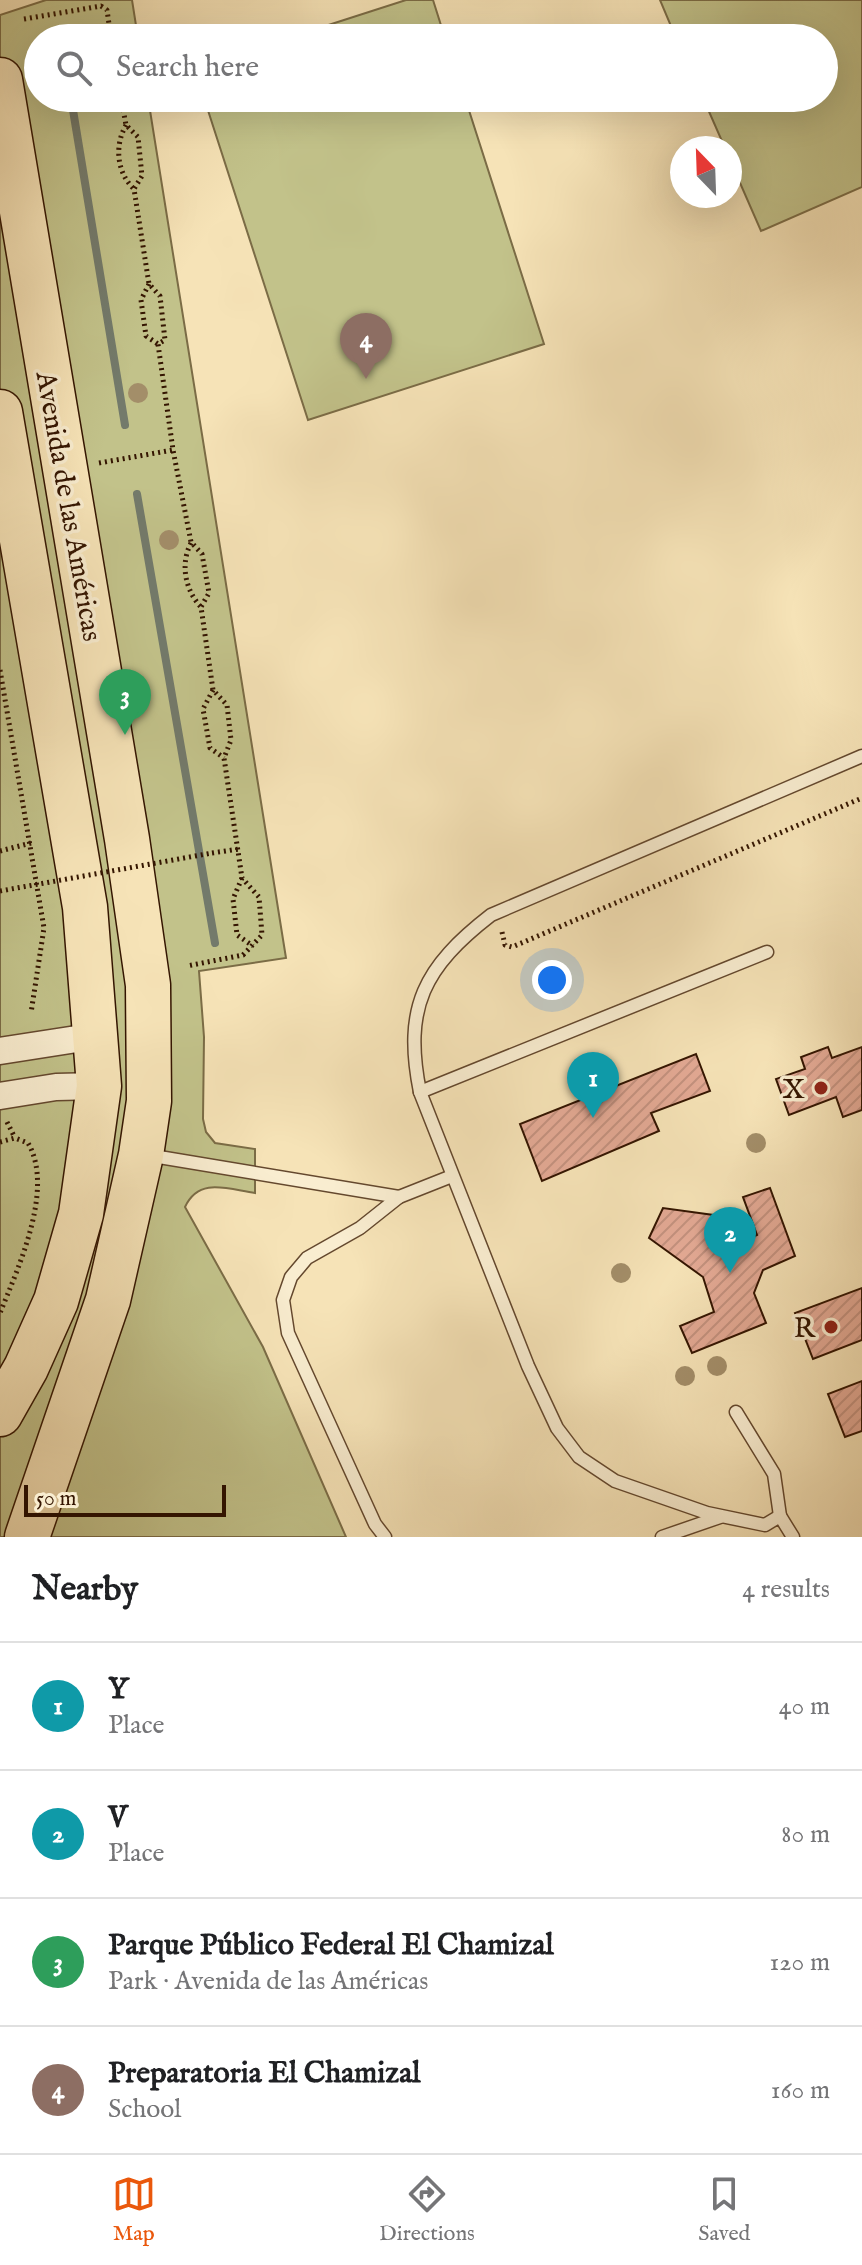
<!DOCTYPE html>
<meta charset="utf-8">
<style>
:root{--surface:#fff;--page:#f6f6f6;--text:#202124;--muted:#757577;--line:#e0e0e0;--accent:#ea580c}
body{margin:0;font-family:"IM FELL English",serif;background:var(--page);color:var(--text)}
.compass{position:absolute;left:670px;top:136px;width:72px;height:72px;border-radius:50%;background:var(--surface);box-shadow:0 8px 32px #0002;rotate:337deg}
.scale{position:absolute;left:24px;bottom:20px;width:202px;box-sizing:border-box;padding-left:8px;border:4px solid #341501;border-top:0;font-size:22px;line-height:28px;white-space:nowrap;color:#341501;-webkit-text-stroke:6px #f9edd0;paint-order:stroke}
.you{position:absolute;left:552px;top:980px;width:28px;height:28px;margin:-20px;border:6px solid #fff;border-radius:50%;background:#1a73e8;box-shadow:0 0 0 12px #1a73e833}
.badge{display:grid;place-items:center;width:52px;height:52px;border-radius:50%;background:var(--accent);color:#fff;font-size:26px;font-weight:700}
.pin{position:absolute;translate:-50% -66px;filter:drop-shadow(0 2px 4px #0008)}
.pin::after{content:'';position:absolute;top:42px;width:28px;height:24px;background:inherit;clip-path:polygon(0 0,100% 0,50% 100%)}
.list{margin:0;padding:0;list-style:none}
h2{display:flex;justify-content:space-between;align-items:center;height:104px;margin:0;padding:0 32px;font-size:34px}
h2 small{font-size:26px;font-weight:400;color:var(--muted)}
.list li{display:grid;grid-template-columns:52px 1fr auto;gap:24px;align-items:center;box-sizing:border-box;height:128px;padding:0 32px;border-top:2px solid var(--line)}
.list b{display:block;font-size:30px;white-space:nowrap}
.list p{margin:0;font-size:26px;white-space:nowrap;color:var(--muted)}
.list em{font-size:26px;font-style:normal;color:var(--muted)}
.icon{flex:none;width:44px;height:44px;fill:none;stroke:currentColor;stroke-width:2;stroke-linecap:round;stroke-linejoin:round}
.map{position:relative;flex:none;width:862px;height:1537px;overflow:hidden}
.search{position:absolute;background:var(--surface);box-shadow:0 8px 32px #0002;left:24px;right:24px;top:24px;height:88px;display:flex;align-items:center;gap:20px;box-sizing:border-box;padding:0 28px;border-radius:44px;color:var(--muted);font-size:30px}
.sheet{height:616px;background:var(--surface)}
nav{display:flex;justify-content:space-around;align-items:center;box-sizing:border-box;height:112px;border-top:2px solid var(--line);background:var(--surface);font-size:22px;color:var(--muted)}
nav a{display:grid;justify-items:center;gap:4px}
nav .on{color:var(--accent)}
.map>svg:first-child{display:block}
.park{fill:#c2c28a;stroke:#7b6c46;stroke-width:2}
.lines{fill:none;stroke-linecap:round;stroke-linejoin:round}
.stream{stroke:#737a6b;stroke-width:8}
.building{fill:url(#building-hatch);stroke:#341501;stroke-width:2}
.lane-casing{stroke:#64482e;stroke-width:15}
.street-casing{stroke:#64482e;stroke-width:29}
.highway-casing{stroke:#341501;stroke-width:47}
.path{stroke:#341501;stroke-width:5;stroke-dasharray:2 4;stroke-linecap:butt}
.lane{stroke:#f9edd0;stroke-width:12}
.street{stroke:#f9edd0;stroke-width:26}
.highway{stroke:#f6e3b7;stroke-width:44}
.path-bridge{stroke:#341501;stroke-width:5;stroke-dasharray:2 4;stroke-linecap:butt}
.tree{fill:#a38e69}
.poi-dot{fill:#8f2418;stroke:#f9edd0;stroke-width:3}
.labels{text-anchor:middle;stroke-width:7;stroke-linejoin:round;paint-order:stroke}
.street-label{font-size:28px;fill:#341501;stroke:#f9edd0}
.poi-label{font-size:28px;fill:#341501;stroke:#f9edd0;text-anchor:end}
</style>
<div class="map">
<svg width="862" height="1537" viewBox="0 0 862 1537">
<defs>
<pattern id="building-hatch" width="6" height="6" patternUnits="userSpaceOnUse" patternTransform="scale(2)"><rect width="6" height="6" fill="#e3a994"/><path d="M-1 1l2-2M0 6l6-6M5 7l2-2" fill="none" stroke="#c3917e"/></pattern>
</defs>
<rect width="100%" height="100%" fill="#f6e3b7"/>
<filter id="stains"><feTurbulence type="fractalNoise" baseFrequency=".0025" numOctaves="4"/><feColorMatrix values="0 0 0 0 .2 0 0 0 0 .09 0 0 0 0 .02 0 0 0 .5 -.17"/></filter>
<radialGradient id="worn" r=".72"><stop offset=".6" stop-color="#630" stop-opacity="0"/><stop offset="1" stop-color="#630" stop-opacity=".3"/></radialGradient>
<!-- park -->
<g class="park">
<path d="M 46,0 L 132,0 L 138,38 L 38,38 L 38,98 L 148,98 L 286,958 L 199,971 L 204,1037 L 203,1119 L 206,1132 L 215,1143 L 255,1149 L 255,1193 C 227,1189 199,1177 185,1207 L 263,1347 L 346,1537 L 0,1537 L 0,15 Z"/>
<path d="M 406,0 L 433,0 L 445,38 L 288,38 Z"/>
<path d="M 660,0 L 862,0 L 862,187 L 761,231 L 730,160 L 730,148 L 725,148 L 703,98 L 824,98 L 824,38 L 676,38 Z"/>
<path d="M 204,98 L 465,98 L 544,344 L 308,420 Z"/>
</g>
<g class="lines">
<!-- stream -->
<g class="stream">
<path d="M 59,30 L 61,38"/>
<path d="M 71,98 L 125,425"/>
<path d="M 137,494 L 215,943"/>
</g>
</g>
<!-- building -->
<g class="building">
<path d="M 828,1047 L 832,1058 L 862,1047 L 862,1110 L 843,1117 L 836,1097 L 789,1115 L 776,1079 L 805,1069 L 801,1057 Z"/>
<path d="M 696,1054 L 710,1091 L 651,1113 L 659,1131 L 542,1181 L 520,1124 Z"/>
<path d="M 770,1188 L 795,1256 L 763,1270 L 754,1293 L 766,1323 L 692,1353 L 680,1326 L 714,1312 L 703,1277 L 649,1238 L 663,1208 L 728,1217 L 738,1243 L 757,1235 L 743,1197 Z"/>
<path d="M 862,1288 L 862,1340 L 813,1359 L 795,1313 Z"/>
<path d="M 862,1381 L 862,1431 L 845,1437 L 828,1394 Z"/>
</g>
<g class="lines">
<!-- lane casing -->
<g class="lane-casing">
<g id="lane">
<path d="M 420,1092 L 767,952"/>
<path d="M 147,1155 L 399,1197 L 452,1176"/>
<path d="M 736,1412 L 774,1474 L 780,1516"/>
<path d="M 385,1537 L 375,1524 L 288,1333 L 283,1300 L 291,1277 L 307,1258 L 360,1228 L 399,1197"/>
<path d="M 662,1537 L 720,1517"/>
<path d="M 793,1537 L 780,1516 L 765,1525 L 707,1513 L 615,1481 L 579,1457 L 557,1428 L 528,1366 L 420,1092 C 403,1007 424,967 491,915 L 862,756"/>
</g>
</g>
<!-- street casing -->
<g class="street-casing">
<g id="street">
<path d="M 0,1051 L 96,1036"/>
<path d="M 0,1096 L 56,1087 L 99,1086"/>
</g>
</g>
<!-- highway casing -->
<g class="highway-casing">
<g id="highway">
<path d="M 0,80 L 127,839 L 148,985 L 149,1101 L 141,1155 L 108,1300 L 27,1537"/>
<path d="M 0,412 L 85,907 L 99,1086 L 81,1214 L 56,1301 L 26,1368 L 0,1414"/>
</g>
</g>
<!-- path -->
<g class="path">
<path d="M 24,19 L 101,6 L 107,10 L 111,38"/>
<path d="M 121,98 L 126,125 L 138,137 L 142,176 L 134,189 L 149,284 L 160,296 L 165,340 L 158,344 L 173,450 L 191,542 L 202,554 L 209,593 L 201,607 L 213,690 L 227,705 L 231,740 L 224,758 L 242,878 L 259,897 L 262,935 L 243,955 L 187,966"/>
<path d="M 126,125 C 114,146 117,173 134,189"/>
<path d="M 149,284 L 141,300 L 146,336 L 158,344"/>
<path d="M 99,463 L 173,450"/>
<path d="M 191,543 C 180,564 185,590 201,607"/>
<path d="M 0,670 L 44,928 L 31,1013"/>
<path d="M 213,690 L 203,709 L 210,748 L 224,758"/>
<path d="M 0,851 L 31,843"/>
<path d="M 212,853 L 239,849"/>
<path d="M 242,878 L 233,899 L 237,935 L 253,946"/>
<path d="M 502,932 L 505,945 L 512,947 L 862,798"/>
<path d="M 7,1122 L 15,1138"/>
<path d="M 0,1142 L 15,1138 L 28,1143 C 55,1189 18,1268 0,1313"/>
</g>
<!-- lane -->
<use href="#lane" class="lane"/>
<!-- street -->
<use href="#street" class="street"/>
<!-- highway -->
<use href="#highway" class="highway"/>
<!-- path-bridge -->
<path class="path-bridge" d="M 0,891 L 212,853"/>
</g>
<!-- trees -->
<g class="tree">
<circle cx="138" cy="393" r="10"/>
<circle cx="169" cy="540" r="10"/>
<circle cx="756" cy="1143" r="10"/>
<circle cx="621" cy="1273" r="10"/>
<circle cx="717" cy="1366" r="10"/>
<circle cx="685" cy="1376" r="10"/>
</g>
<!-- markers -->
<g class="poi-dot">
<circle cx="821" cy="1088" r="8"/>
<circle cx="831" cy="1327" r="8"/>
</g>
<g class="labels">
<!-- street labels -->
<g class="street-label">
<text transform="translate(70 506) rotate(80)" y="10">Avenida de las Américas</text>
</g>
<!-- poi labels -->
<g class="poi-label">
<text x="805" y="1098">X</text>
<text x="815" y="1337">R</text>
</g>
</g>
<rect width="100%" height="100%" filter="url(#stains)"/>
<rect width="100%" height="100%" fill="url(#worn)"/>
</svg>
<svg class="compass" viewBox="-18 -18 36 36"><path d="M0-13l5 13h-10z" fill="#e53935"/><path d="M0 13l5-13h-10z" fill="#757577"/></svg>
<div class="scale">50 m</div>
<div class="you"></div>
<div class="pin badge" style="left:593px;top:1118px;background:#0f9aa8">1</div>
<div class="pin badge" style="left:730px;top:1273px;background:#0f9aa8">2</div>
<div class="pin badge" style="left:125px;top:735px;background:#2e9e5b">3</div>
<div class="pin badge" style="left:366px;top:379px;background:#8d6e63">4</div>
<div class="search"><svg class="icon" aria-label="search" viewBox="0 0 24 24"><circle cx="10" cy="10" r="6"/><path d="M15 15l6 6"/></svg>Search here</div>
</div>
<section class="sheet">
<h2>Nearby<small>4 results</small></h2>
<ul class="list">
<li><span class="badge" style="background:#0f9aa8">1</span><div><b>Y</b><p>Place</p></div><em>40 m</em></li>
<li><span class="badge" style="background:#0f9aa8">2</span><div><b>V</b><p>Place</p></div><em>80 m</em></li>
<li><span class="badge" style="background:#2e9e5b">3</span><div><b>Parque Público Federal El Chamizal</b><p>Park · Avenida de las Américas</p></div><em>120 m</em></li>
<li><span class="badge" style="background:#8d6e63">4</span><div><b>Preparatoria El Chamizal</b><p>School</p></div><em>160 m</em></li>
</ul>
</section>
<nav>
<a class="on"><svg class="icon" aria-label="map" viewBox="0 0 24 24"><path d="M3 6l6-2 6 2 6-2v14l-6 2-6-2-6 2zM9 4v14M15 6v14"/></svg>Map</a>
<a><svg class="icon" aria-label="directions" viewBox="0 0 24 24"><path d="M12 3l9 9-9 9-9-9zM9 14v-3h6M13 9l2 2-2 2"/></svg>Directions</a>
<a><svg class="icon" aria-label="saved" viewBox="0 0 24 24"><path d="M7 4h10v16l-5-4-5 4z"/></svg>Saved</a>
</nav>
